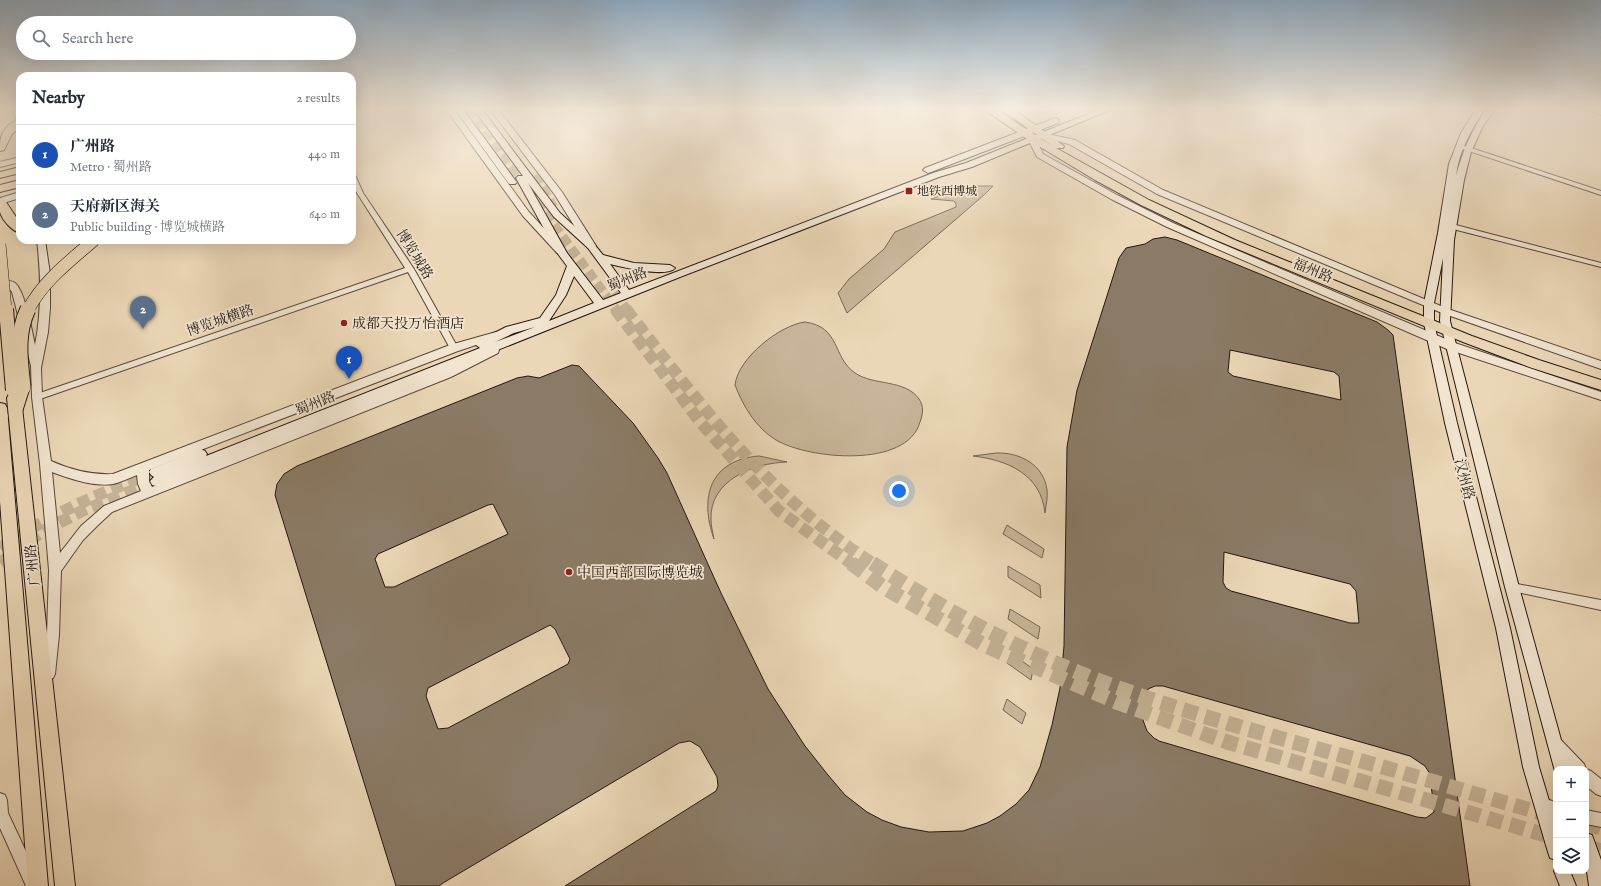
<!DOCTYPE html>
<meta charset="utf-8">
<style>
:root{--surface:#fff;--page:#f2f2f3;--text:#1f2937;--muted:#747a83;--line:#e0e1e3;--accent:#8f2418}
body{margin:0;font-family:"IM FELL English","Noto Serif SC",serif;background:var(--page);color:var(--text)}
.controls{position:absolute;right:12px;bottom:12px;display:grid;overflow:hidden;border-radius:8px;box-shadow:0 4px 16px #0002}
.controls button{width:36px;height:36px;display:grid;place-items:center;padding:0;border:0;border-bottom:1px solid var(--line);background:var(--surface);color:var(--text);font:20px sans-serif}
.you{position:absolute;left:899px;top:491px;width:14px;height:14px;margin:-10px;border:3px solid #fff;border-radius:50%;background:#1a73e8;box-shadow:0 0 0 6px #1a73e833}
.badge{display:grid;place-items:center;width:26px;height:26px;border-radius:50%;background:var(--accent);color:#fff;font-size:13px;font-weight:700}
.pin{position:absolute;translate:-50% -33px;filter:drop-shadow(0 1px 2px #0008)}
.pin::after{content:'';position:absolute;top:21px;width:14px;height:12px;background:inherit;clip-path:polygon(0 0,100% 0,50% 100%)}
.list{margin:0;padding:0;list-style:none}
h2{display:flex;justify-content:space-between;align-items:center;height:52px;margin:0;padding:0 16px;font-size:17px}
h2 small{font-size:13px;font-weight:400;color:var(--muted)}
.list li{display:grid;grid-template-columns:26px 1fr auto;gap:12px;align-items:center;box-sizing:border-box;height:60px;padding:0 16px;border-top:1px solid var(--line)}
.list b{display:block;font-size:15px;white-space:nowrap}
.list p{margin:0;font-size:13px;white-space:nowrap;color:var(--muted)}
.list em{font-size:13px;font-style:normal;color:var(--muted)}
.icon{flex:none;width:22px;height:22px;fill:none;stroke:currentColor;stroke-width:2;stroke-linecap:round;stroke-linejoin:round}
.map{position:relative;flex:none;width:1601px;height:886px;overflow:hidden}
.search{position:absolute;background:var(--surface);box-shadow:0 4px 16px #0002;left:16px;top:16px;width:340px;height:44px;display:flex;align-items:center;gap:10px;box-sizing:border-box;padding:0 14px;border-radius:22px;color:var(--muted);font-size:15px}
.panel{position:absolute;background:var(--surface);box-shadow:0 4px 16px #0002;left:16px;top:72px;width:340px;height:172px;border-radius:12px}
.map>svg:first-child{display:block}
.green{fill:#c9b69a;stroke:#766654}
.building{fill:#8b7b66;stroke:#24170f;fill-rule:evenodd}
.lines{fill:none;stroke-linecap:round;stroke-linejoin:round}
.secondary-tunnel-far2{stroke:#c3b195;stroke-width:10;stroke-dasharray:10 4.5;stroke-linecap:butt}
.secondary-tunnel-far1{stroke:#c3b195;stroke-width:12;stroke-dasharray:12 6;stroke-linecap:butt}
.secondary-tunnel{stroke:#c3b195;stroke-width:15;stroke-dasharray:15 8;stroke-linecap:butt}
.minor-casing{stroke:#564739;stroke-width:2}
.tertiary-casing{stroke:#564739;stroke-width:2}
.secondary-casing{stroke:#24170f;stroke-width:2}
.primary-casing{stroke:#24170f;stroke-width:2}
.trunk-casing{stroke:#24170f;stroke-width:2}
.minor{fill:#f2e5d0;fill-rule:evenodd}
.tertiary{fill:#f2e5d0;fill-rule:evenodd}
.secondary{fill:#f2e5d0;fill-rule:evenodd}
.primary{fill:#ebd7b7;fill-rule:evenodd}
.trunk{fill:#ebd7b7;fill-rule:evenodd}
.primary-bridge-far1-casing{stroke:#24170f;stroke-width:12;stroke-linecap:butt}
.primary-bridge-casing{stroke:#24170f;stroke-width:16;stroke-linecap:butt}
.trunk-bridge-far1-casing{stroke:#24170f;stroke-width:13;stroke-linecap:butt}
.trunk-bridge-casing{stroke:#24170f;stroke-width:17;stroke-linecap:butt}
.primary-bridge-far1{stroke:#ebd7b7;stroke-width:11}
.primary-bridge{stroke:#ebd7b7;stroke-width:14}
.trunk-bridge-far1{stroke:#ebd7b7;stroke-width:12}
.trunk-bridge{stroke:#ebd7b7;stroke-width:15}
.poi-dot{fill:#8f2418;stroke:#f2e5d0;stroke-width:1.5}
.labels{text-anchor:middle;stroke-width:3.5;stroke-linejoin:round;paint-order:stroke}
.far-poi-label{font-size:12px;fill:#24170f;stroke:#f2e5d0;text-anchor:start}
.street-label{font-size:14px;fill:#24170f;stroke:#f2e5d0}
.poi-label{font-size:14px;fill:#24170f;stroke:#f2e5d0;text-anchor:start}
</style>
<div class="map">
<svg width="1601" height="886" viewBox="0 0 1601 886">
<rect width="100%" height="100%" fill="#ebd7b7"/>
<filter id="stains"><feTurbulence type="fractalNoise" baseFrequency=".005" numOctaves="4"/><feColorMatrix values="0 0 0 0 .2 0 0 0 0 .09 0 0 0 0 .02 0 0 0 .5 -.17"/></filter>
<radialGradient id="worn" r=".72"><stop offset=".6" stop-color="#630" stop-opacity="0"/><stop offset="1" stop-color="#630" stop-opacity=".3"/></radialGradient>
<!-- green -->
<g class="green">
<path d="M 1014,108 L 1072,108 L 1056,114 Z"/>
<path d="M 977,186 L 993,186 L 984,195 L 847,313 L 838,293 L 849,279 L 884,249 L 895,232 L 956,207 L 956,204 L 954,201 L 931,199 L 954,191 Z"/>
<path d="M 805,322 C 841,327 832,357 855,373 C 874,386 905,379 919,399 C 924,406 923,414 920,422 C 907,469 808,459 776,440 C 756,428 743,406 735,385 C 738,358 780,325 805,322 Z"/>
<path d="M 996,453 C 1020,452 1044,465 1047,490 C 1048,497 1046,505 1045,513 C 1041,474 1007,460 973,456 Z"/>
<path d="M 759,456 L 787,462 C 754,463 709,480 711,520 C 711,526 713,533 714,539 C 699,497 710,460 759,456 Z"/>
<path d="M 1007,525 L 1044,549 L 1042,558 L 1003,534 Z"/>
<path d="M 1008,566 L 1040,585 L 1041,598 L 1008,577 Z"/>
<path d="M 1010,609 L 1040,627 L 1038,639 L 1008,619 Z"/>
<path d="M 1011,653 L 1033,669 L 1031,680 L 1007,663 Z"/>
<path d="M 1007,699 L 1026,713 L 1022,724 L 1003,710 Z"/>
</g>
<!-- building -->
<path class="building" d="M 1165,237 L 1177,240 L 1377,322 L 1388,330 L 1393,335 L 1470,886 L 565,886 L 716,791 L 718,786 L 717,777 L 700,747 L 690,741 L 679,743 L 443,883 L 439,886 L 396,886 L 275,495 L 277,484 L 284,474 L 297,466 L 517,378 L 528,376 L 539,378 L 572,365 L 579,366 L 633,423 L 658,458 L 667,473 L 721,593 L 768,689 L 805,746 L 828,775 L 845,795 L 867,812 L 882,820 L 901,827 L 929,832 L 963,831 L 987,823 L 1000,816 L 1016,804 L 1029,790 L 1040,767 L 1052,725 L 1060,688 L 1064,646 L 1067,447 L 1077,390 L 1119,258 L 1126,248 L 1145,244 L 1153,239 ZM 1230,350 L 1334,372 L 1339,376 L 1341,400 L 1233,376 L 1228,372 ZM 493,504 L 508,534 L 394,587 L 385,587 L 375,559 L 378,554 L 488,505 ZM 1224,552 L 1350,584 L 1356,591 L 1359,623 L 1350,623 L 1231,591 L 1226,588 L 1223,582 ZM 550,625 L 555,629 L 570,659 L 568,664 L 448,728 L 438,729 L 426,696 L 428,688 ZM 1155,686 L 1163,686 L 1410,756 L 1425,766 L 1430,774 L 1434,812 L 1426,818 L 1417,817 L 1159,741 L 1154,738 L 1147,731 L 1143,720 L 1146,692 L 1148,689 Z"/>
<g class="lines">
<!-- secondary-tunnel-far2 -->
<g class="secondary-tunnel-far2">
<path d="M 468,108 L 616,310"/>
<path d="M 535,175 L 553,207"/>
<path d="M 614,293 L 627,310"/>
</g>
<!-- secondary-tunnel-far1 -->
<g class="secondary-tunnel-far1">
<path d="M 615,309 L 701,423 L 779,511 L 852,564"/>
<path d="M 626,309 C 701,406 769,497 874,564"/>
<path d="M 0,548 C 48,515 101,493 155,472"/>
<path d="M 0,563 L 43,531 L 82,511 L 154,482"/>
</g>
<!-- secondary-tunnel -->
<g class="secondary-tunnel">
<path d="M 851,563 L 883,587 L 986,646 L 1119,703 L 1227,742 L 1556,838"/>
<path d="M 872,563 C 937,605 1005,643 1077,672 C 1166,708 1258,732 1351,758 C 1419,777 1487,798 1556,817"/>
<path d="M 1586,824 L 1601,828"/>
<path d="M 1586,846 L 1601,851"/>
</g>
<!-- minor casing -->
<g class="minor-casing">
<g id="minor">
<path d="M 1459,144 L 1601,191 L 1601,195 L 1457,147 L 1457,145 Z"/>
<path d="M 352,173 L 355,175 L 363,193 L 414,269 L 458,348 L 457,350 L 451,350 L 408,272 L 40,399 L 34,399 L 33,397 L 34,395 L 405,268 L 357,193 L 352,183 Z"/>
<path d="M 1449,224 L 1452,224 L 1601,263 L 1601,267 L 1449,228 Z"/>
<path d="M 1512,583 L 1601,600 L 1601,610 L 1512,591 L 1508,590 L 1507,587 L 1508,584 Z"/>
</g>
</g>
<!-- tertiary casing -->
<g class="tertiary-casing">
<g id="tertiary">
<path d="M 11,108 L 19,108 L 20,120 L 17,120 Z"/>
<path d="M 445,108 L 453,108 L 529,212 L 563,249 L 565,251 L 563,253 L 557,253 L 523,216 Z"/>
<path d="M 489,108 L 497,108 L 562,192 L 596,246 L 594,248 L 588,248 L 555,195 Z"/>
<path d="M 1587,108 L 1597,108 L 1601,110 L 1601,115 Z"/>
<path d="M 1040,133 L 1043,133 L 1075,140 L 1163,190 L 1448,309 L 1601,361 L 1601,369 L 1442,313 L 1157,194 L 1069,144 L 1040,137 Z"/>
<path d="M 1029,137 L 1035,137 L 1043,154 L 1117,195 L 1173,223 L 1455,343 L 1601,392 L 1601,400 L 1447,349 L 1167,227 L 1111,199 L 1037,157 L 1028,139 Z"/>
<path d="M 20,157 L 20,162 L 0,167 L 0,162 Z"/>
<path d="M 20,192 L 20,198 L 0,204 L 0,198 Z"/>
<path d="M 37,240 L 45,240 L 50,274 L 50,308 L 48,332 L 41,368 L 42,397 L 51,461 C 71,470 92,475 113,474 L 450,345 L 496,332 L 501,335 L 500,337 L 458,351 L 149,470 L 149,481 L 152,487 L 443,371 L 490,347 L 498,347 L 499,350 L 498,353 L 451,377 L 112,512 L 97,526 L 83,540 L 61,571 L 59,635 L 55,674 L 53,678 L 48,680 L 43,678 L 41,674 L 47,635 L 49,570 L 40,464 L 32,397 L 31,366 L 12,292 L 8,287 L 0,287 L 0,281 C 5,281 11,280 15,283 C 25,291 32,331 35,345 C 42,310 41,275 37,240 ZM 52,472 C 70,479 94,487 113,484 C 121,482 129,478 137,475 L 138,484 L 141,491 L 104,506 L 81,526 L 60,553 Z"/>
<path d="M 1556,738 L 1561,740 L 1584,764 L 1586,769 L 1591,771 L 1601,779 L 1601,796 L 1596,794 L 1586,786 L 1586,769 L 1569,769 L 1551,750 L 1549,745 L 1551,740 Z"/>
<path d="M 0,793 L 5,795 L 7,800 L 8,813 L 42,886 L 26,886 L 0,828 Z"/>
<path d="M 1542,798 L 1556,802 L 1556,816 L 1537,810 L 1535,805 L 1537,800 Z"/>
<path d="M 1586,810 L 1601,813 L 1601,827 L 1586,824 Z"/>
</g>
</g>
<!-- secondary casing -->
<g class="secondary-casing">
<g id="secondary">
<path d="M 454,108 L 462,108 L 515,180 L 517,182 L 515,184 L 509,184 Z"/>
<path d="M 473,108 L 481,108 L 560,213 L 594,244 L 603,255 L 634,263 L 670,265 L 675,268 C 667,278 622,267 610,264 L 629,290 L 933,173 L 966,163 L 1103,108 L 1115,108 L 972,167 L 939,177 L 680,277 L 160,485 L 156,486 L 152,485 L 150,481 L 154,477 L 151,475 L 149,472 L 151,469 L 201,449 L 205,451 L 207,454 L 206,456 L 480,348 L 476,345 L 477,342 L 506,327 L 540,318 L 556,295 L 567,266 L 558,254 L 516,178 L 518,176 L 523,176 ZM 528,183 L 554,217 L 588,248 L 621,293 L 603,300 L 567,253 ZM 574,276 L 594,303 L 549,321 L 566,295 ZM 535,327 L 495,342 L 514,333 Z"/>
<path d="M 1477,108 L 1485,108 C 1472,129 1459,150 1456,176 C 1463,150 1472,130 1487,108 L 1495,108 L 1482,128 L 1471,152 L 1464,180 L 1454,240 L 1450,321 L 1519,587 L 1569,769 L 1556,769 L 1556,775 L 1505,587 L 1440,321 L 1443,258 L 1434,303 L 1434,323 L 1457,423 L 1510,628 L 1539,767 L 1556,824 L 1556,860 L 1550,858 L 1548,852 L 1523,767 L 1496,628 L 1445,423 L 1424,323 L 1424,303 L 1438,233 L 1449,164 L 1461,133 Z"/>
<path d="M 1055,118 L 1058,119 L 1059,121 L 1058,123 L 931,172 L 928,173 L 923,170 L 925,168 Z"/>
<path d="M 1586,833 L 1592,835 L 1601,860 L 1601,886 L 1589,886 L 1586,864 Z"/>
<path d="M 1556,865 L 1556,871 L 1570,871 L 1576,886 L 1560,886 L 1554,871 Z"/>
</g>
</g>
<!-- primary casing -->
<g class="primary-casing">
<g id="primary">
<path d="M 982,108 L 994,108 L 1052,146 L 1000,108 L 1012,108 L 1064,146 L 1063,148 L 1056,148 L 1149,200 L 1235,240 L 1472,336 L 1539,360 L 1601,380 L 1601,390 L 1529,367 L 1463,342 L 1206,236 L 1141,205 L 1095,180 L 1027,139 Z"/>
<path d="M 14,393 L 19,394 L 21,398 L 75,886 L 55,886 L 7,398 L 9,394 Z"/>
<path d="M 0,403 L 5,404 L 7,408 L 48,886 L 28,886 L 0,501 Z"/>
</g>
</g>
<!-- trunk casing -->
<g class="trunk-casing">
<g id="trunk">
<path d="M 20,119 L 20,127 L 12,134 L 4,150 L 0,151 C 0,140 0,133 9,125 C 13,123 15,120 20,119 Z"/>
<path d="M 20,167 L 20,173 L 0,178 L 0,172 Z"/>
<path d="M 20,180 L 20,187 L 0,192 L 0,185 Z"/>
<path d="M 0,198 L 4,199 L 20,223 L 20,233 C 12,231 2,220 0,212 C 0,208 0,202 0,198 Z"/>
<path d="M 23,382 L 28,383 L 30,387 L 21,415 L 16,416 L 11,415 L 9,411 L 18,383 Z"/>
<path d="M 0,408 L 5,410 L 8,416 L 6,420 L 1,422 Z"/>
</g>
</g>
<!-- minor -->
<use href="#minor" class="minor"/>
<!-- tertiary -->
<use href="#tertiary" class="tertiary"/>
<!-- secondary -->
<use href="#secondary" class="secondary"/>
<!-- primary -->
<use href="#primary" class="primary"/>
<!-- trunk -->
<use href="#trunk" class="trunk"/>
<!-- primary-bridge-far1 casing -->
<g class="primary-bridge-far1-casing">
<path id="primary-bridge-far1" d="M 0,244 L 6,310"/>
</g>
<!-- primary-bridge casing -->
<g class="primary-bridge-casing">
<path id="primary-bridge" d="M 6,309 L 13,390"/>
</g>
<!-- trunk-bridge-far1 casing -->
<g class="trunk-bridge-far1-casing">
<path id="trunk-bridge-far1" d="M 28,310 C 43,281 70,261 94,240"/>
</g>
<!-- trunk-bridge casing -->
<g class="trunk-bridge-casing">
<path id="trunk-bridge" d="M 23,387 C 20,360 16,334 28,309"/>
</g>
<!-- primary-bridge-far1 -->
<use href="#primary-bridge-far1" class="primary-bridge-far1"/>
<!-- primary-bridge -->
<use href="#primary-bridge" class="primary-bridge"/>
<!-- trunk-bridge-far1 -->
<use href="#trunk-bridge-far1" class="trunk-bridge-far1"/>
<!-- trunk-bridge -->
<use href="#trunk-bridge" class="trunk-bridge"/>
</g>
<!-- sky -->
<linearGradient id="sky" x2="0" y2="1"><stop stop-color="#8ea8be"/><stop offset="0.47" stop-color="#f6eddf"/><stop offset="1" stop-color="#f6eddf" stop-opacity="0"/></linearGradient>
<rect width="1601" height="232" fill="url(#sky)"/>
<!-- markers -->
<g class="poi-dot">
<rect x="905" y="187" width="8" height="8" rx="2"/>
<circle cx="344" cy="323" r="4"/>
<circle cx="569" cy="572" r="4"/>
</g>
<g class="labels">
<!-- far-poi labels -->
<g class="far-poi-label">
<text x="917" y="195">地铁西博城</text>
</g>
<!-- street labels -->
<g class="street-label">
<text transform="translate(415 254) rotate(58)" y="5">博览城路</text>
<text transform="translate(1313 270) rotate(23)" y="5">福州路</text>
<text transform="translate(627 279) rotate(-22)" y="5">蜀州路</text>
<text transform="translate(220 320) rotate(-19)" y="5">博览城横路</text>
<text transform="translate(315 403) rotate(-22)" y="5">蜀州路</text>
<text transform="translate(1465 479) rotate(75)" y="5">汉州路</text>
<text transform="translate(32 565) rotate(-96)" y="5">广州路</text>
</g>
<!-- poi labels -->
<g class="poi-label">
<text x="352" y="328">成都天投万怡酒店</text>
<text x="577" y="577">中国西部国际博览城</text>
</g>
</g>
<rect width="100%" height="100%" filter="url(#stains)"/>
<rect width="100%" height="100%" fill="url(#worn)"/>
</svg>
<div class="controls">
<button>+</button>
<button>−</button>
<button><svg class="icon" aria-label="layers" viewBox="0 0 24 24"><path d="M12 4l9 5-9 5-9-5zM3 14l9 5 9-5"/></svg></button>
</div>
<div class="you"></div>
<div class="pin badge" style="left:349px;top:379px;background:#1a4fb4">1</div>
<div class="pin badge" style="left:143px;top:329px;background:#5c6f8a">2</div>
<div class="search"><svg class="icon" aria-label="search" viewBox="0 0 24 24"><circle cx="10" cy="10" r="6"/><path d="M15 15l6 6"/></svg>Search here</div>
<section class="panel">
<h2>Nearby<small>2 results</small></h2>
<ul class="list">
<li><span class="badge" style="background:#1a4fb4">1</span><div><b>广州路</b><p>Metro · 蜀州路</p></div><em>440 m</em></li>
<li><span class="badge" style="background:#5c6f8a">2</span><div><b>天府新区海关</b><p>Public building · 博览城横路</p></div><em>640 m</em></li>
</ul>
</section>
</div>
